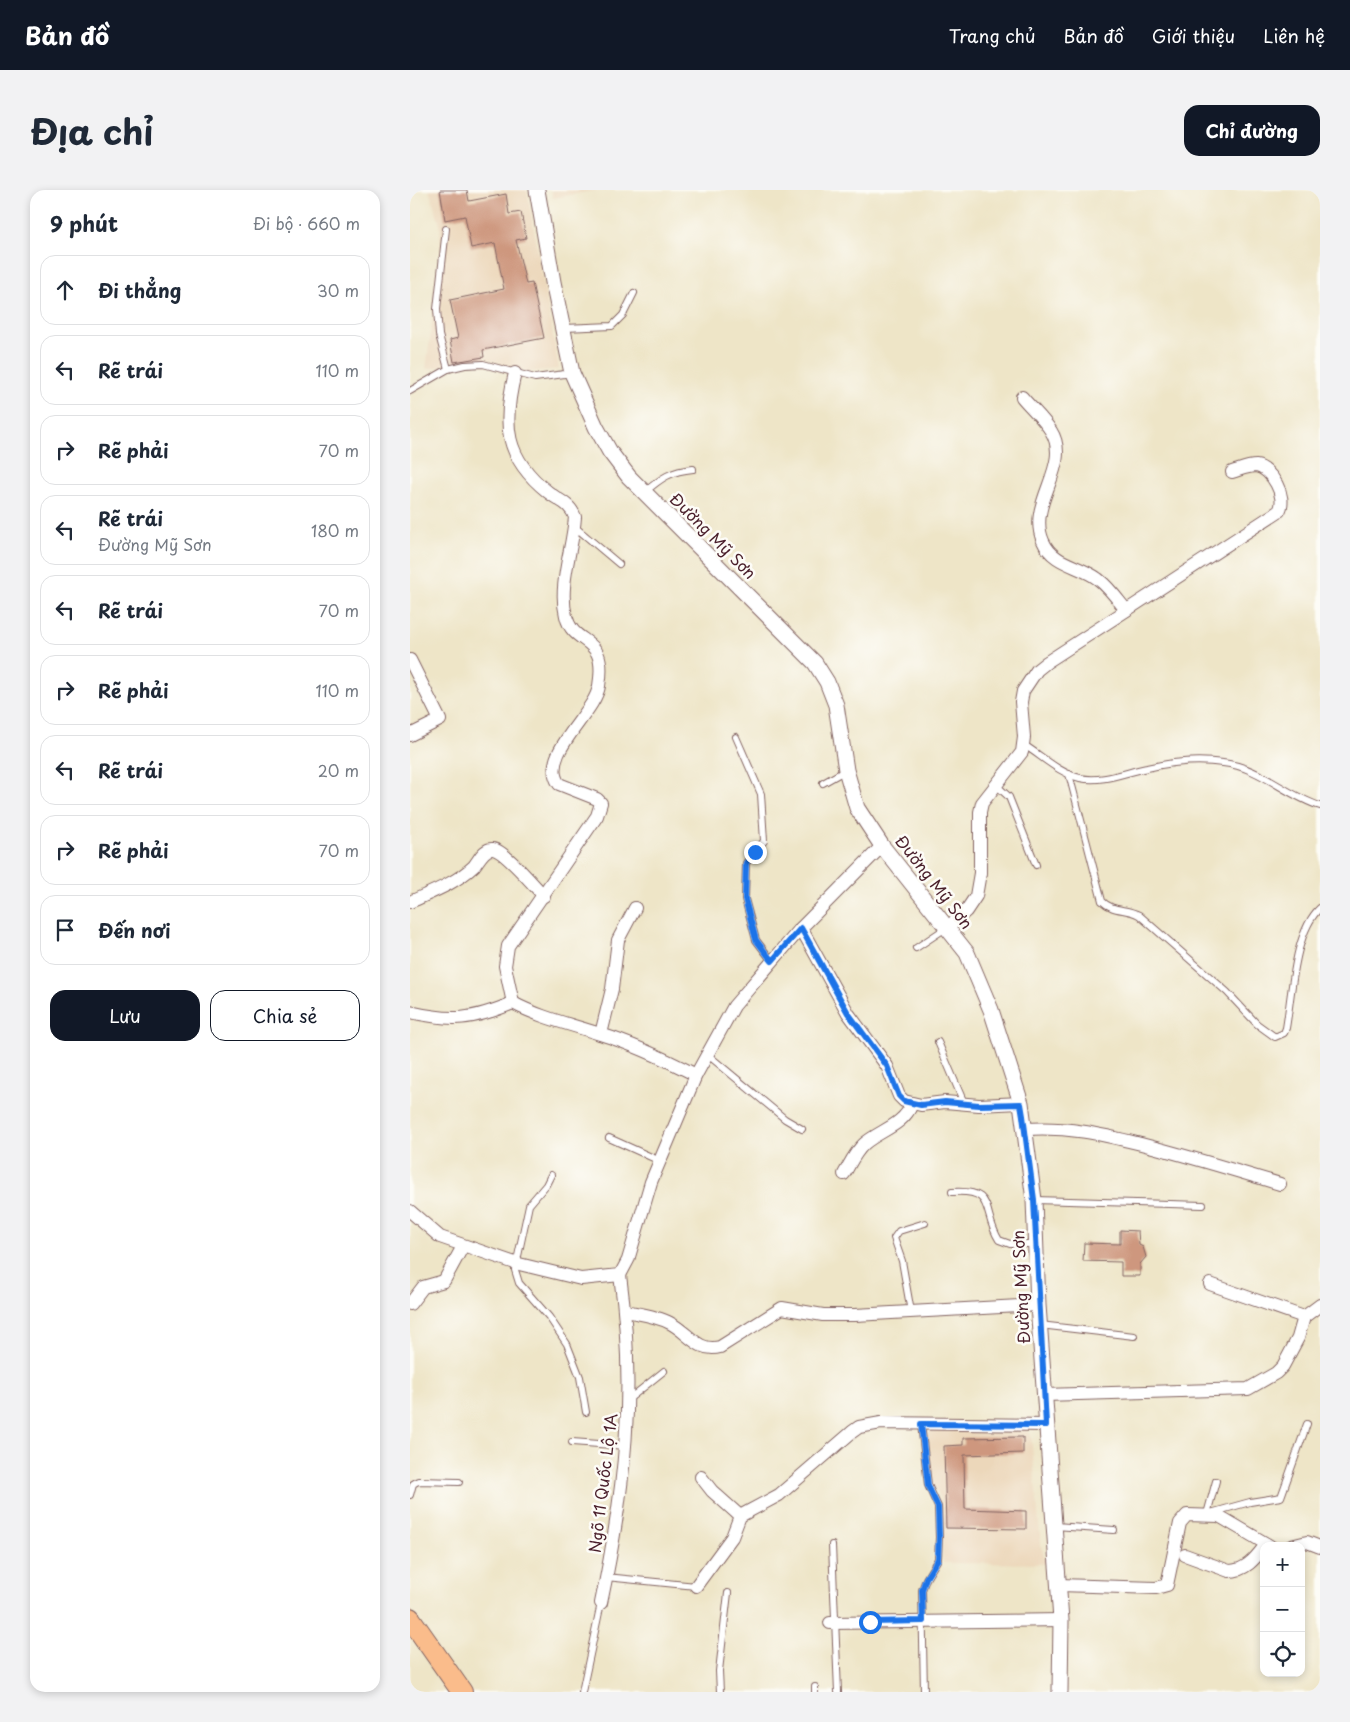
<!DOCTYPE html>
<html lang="vi">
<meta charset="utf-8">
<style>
:root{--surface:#fff;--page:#f2f2f3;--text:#1f2937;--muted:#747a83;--line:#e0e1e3;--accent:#111827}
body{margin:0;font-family:"Playpen Sans",sans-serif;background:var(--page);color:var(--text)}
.controls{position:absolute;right:15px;bottom:15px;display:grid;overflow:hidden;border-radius:10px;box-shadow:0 2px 8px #0003}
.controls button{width:45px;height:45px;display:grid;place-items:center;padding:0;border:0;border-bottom:1px solid var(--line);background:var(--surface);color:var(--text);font:25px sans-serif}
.stop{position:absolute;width:15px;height:15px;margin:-11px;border:4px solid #1a73e8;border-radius:50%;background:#fff}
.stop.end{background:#1a73e8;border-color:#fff;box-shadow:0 1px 5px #0008}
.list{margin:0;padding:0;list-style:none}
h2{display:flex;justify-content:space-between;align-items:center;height:65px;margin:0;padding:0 20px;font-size:21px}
h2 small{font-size:16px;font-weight:400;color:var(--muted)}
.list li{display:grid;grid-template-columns:32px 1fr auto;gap:15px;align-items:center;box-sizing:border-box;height:70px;margin:0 10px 10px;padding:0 10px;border:1px solid var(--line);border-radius:15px}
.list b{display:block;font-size:19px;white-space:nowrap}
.list p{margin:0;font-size:16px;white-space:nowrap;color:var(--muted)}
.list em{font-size:16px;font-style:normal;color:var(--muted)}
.actions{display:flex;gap:10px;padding:15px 20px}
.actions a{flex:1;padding:11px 0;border:1px solid var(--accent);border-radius:15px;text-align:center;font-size:18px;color:var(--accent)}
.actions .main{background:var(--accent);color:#fff}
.icon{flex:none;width:28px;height:28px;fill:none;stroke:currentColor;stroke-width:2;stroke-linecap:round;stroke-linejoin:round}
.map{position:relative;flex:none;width:910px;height:1502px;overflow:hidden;border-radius:15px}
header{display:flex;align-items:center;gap:30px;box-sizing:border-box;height:70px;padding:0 25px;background:var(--accent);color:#fff}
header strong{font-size:24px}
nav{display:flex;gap:28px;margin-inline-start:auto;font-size:18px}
.intro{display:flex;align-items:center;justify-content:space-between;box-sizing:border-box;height:120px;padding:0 30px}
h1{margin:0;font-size:35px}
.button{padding:12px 22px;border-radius:15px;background:var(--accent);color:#fff;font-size:18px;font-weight:700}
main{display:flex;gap:30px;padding:0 30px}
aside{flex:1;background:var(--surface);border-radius:15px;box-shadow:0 2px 8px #0003}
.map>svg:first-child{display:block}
.built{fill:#ecd7ba}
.building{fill:#ce977e}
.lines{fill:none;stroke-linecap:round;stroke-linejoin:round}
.service-casing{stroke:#836462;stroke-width:8}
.minor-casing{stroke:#836462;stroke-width:14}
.tertiary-casing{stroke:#836462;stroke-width:17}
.trunk-casing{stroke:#836462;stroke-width:22}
.service{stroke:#fff;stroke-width:6}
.minor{stroke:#fff;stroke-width:12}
.tertiary{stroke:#fff;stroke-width:15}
.trunk{stroke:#fabc8b;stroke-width:20}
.route{stroke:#1a73e8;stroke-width:6}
.labels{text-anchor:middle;stroke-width:5;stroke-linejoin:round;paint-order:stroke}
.street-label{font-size:16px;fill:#4a1f2b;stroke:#fdfcf7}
</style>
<header>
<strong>Bản đồ</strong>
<nav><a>Trang chủ</a><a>Bản đồ</a><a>Giới thiệu</a><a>Liên hệ</a></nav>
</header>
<div class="intro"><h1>Địa chỉ</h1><a class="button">Chỉ đường</a></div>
<main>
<aside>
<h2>9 phút<small>Đi bộ · 660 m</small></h2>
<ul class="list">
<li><svg class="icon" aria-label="ahead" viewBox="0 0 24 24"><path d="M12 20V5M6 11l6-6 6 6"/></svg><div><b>Đi thẳng</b></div><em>30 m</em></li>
<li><svg class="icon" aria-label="left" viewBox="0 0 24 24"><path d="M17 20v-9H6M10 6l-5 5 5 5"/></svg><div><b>Rẽ trái</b></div><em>110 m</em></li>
<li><svg class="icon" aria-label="right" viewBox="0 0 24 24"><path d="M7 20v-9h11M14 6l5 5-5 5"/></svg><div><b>Rẽ phải</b></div><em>70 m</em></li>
<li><svg class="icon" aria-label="left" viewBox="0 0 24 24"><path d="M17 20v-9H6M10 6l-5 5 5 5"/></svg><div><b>Rẽ trái</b><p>Đường Mỹ Sơn</p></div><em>180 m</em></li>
<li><svg class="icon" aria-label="left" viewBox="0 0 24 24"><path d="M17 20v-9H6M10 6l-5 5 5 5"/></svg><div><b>Rẽ trái</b></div><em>70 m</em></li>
<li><svg class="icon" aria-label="right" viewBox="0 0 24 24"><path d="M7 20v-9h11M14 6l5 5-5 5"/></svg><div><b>Rẽ phải</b></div><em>110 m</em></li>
<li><svg class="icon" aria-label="left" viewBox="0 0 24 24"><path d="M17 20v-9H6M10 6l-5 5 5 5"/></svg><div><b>Rẽ trái</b></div><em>20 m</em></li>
<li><svg class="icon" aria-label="right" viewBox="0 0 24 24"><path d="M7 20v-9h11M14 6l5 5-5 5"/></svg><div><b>Rẽ phải</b></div><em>70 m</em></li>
<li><svg class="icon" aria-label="arrive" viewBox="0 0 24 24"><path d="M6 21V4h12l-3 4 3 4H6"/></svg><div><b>Đến nơi</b></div></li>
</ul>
<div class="actions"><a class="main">Lưu</a><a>Chia sẻ</a></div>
</aside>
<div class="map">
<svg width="910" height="1502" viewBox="0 0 910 1502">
<rect width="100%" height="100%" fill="#fdfcf7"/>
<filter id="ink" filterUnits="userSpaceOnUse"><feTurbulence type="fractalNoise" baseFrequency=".02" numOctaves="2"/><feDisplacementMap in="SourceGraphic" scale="10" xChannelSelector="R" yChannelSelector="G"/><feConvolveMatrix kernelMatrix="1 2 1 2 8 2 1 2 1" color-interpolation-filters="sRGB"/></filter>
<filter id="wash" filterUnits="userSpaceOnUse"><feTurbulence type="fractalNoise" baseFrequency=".0096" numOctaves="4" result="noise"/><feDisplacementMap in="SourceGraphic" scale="20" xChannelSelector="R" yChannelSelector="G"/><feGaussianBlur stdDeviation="1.12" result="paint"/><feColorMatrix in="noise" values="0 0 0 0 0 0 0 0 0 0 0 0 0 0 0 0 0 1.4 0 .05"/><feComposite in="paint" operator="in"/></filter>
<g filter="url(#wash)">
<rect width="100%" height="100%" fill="#eee5c7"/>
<!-- built -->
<g class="built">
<path d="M 19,0 L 117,0 L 149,179 L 118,182 L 79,170 L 16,179 L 31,67 L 30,34 Z"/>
<path d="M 141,0 L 188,0 L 143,8 Z"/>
<path d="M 616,1238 L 621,1245 L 631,1356 L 637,1374 L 533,1373 L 530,1308 L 520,1288 L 516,1246 L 522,1239 Z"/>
</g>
<g id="blocks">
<!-- building -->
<g class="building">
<path d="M 30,0 L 57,0 L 59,11 L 96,4 L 99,24 L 111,22 L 116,48 L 106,50 L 116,94 L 122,93 L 134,148 L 73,160 L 74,167 L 44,172 L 40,150 L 48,148 L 40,110 L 94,99 L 85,53 L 61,58 L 55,26 L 35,30 Z"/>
<path d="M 710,1040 L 728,1041 L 729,1055 L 733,1057 L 736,1067 L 730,1074 L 730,1086 L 711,1086 L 711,1072 L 673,1071 L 674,1053 L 710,1054 Z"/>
<path d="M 613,1247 L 613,1263 L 554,1265 L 555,1319 L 616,1321 L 616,1339 L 536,1338 L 534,1256 L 553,1255 L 553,1248 Z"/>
</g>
</g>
</g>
<g filter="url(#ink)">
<use href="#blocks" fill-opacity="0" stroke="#836462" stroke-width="1"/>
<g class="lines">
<!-- service casing -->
<g class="service-casing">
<g id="service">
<path d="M 36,39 L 27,119 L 29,145 L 38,179"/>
<path d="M 154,138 L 202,136 L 213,125 L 224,103"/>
<path d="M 0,201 L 38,179 L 55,175 L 73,174 L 125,188 L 162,183"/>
<path d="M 235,302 C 251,288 261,281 283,279"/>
<path d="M 165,337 L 209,374"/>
<path d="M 326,547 L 351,604 L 354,651 L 336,673 L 335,709 L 346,750 L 362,771"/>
<path d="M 614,555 C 632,566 649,583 670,588 C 692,593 716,582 737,578 C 761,572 788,569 813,573 C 850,577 875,605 910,616"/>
<path d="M 659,584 L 692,711 C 703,722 716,718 729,725 L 817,802 L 847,834 L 865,847 L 874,843 L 876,838 C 882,804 884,742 910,718"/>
<path d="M 413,593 L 436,580"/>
<path d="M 586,595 L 599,607 L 626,675"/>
<path d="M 506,758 L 536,738"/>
<path d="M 528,852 L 554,913"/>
<path d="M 298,865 L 375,929 L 392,939"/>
<path d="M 199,948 L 250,971"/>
<path d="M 141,985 L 136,995 L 119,1015 L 105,1080 L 109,1093 L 139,1127 L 157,1154 L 170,1187 L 176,1222"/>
<path d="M 542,1002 C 587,999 571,1021 589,1050 L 600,1054 L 626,1054"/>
<path d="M 625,1010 L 793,1015"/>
<path d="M 501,1122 L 492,1071 L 484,1048 L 489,1041 L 515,1033"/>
<path d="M 630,1135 L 724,1146"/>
<path d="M 219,1209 L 254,1181"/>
<path d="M 511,1234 L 518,1295 L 528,1317 L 529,1347 L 528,1369 L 516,1389 L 512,1400 L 514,1502"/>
<path d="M 162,1252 L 216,1256"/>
<path d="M 806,1291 L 797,1324 L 840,1312 L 871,1307 L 897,1234"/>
<path d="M 0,1305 L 3,1294 L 8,1291 L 49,1292"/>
<path d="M 645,1336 L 704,1340"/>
<path d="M 422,1355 L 428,1502"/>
<path d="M 196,1387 L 286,1396"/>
<path d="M 405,1497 L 405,1502"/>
<path d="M 172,1502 L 191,1413"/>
<path d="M 310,1502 L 309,1481 L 318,1403"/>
</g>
</g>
<!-- minor casing -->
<g class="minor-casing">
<g id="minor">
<path d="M 612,207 C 621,218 634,229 641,241 C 663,276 616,313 633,351 C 643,375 670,375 688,389 C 699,397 708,410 716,420"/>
<path d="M 0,470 L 30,530 L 0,545"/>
<path d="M 0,712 C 22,702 46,693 64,676 C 69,670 74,658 83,659 C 94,660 125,697 134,706"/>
<path d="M 538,737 L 556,721 L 566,706 L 570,683 L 570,622 L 572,613 L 612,562 L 614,547 L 611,512 L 613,501 L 627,480 L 637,472 L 869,321 C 878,307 861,278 846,276 C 838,276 829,280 822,282"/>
<path d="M 391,738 L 438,823 L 477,876 L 489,906 L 494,911 L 511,915 L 535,912 L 569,915 L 611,913"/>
<path d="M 103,813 L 95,776 L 98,756 L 187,626 L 191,613 L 187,609 L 149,594 C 128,565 185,524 189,496 C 198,442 164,459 156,426 C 148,395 163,358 165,327 C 160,313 149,311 138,302 C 95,268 92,235 105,183"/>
<path d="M 0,822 C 43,832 62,830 103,813 C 131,828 160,834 190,844 C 223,854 255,869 286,885"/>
<path d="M 191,844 L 202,799 L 208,750 L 225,718"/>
<path d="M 615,939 C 657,936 690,944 731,954 C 778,966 824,980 870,994"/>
<path d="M 434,984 C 440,974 445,962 454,954 C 470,940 493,936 502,914"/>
<path d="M 0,1021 L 30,1047 L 105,1073 L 171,1089 L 210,1085 L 218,1070 L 241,992 L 286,885 L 324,816 L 391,738 L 472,656"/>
<path d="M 800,1094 L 894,1127"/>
<path d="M 0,1114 L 13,1097 L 34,1091 L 53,1056"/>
<path d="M 215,1121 C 230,1124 247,1126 260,1133 C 278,1142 288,1163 310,1157 L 372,1118 L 413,1125 L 445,1125 L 628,1115"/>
<path d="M 634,1205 L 838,1199 L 866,1183 L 873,1176 L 888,1148 L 894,1127 L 910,1115"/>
<path d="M 291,1287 L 302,1301 L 330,1326"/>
<path d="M 881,1356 L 897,1352 L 910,1357"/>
<path d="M 775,1365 L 819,1381 C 835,1381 845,1369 854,1357"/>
<path d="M 649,1395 L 746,1398 L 757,1395 L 770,1333 L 777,1325 L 809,1326 L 860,1356"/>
<path d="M 286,1396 L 322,1347 L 330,1326 L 369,1305 L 442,1242 L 449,1237 L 471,1233 L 636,1235"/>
<path d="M 191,1413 C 215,1300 226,1200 210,1085"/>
<path d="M 420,1433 L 651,1430"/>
</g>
</g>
<!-- tertiary casing -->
<g class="tertiary-casing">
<path id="tertiary" d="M 127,0 L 143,92 L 162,183 L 186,237 L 200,262 L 219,287 L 405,473 L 417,492 L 426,515 L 436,580 L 447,618 L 472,656 L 557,763 L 581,820 L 611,913 L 624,1010 L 628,1115 L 651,1430 L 650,1502"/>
</g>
<!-- trunk casing -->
<g class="trunk-casing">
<path id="trunk" d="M 0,1428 L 52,1502"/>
</g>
<!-- service -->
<use href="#service" class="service"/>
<!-- minor -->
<use href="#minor" class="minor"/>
<!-- tertiary -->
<use href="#tertiary" class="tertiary"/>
<!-- trunk -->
<use href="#trunk" class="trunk"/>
</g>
</g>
<g class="lines" filter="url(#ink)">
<!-- route -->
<path class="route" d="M 345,662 L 336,673 L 335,709 L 346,750 L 362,771 L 391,738 L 438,823 L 477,876 L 489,906 L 494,911 L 511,915 L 535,912 L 569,915 L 611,914 L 613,926 L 624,1010 L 636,1235 L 511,1234 L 518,1296 L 528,1317 L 529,1347 L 528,1369 L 516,1388 L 512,1400 L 513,1431 L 460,1432"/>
</g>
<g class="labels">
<!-- street labels -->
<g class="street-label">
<text transform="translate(303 346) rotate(45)" y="6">Đường Mỹ Sơn</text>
<text transform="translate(524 692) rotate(52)" y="6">Đường Mỹ Sơn</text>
<text transform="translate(611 1097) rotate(-93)" y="6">Đường Mỹ Sơn</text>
<text transform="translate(193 1293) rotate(-83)" y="6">Ngõ 11 Quốc Lộ 1A</text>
</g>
</g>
</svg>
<div class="controls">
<button>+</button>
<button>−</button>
<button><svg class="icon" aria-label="locate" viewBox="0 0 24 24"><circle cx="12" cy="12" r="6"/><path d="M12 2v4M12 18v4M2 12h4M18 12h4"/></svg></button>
</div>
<div class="stop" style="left:460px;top:1432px"></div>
<div class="stop end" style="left:345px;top:662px"></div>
</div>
</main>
